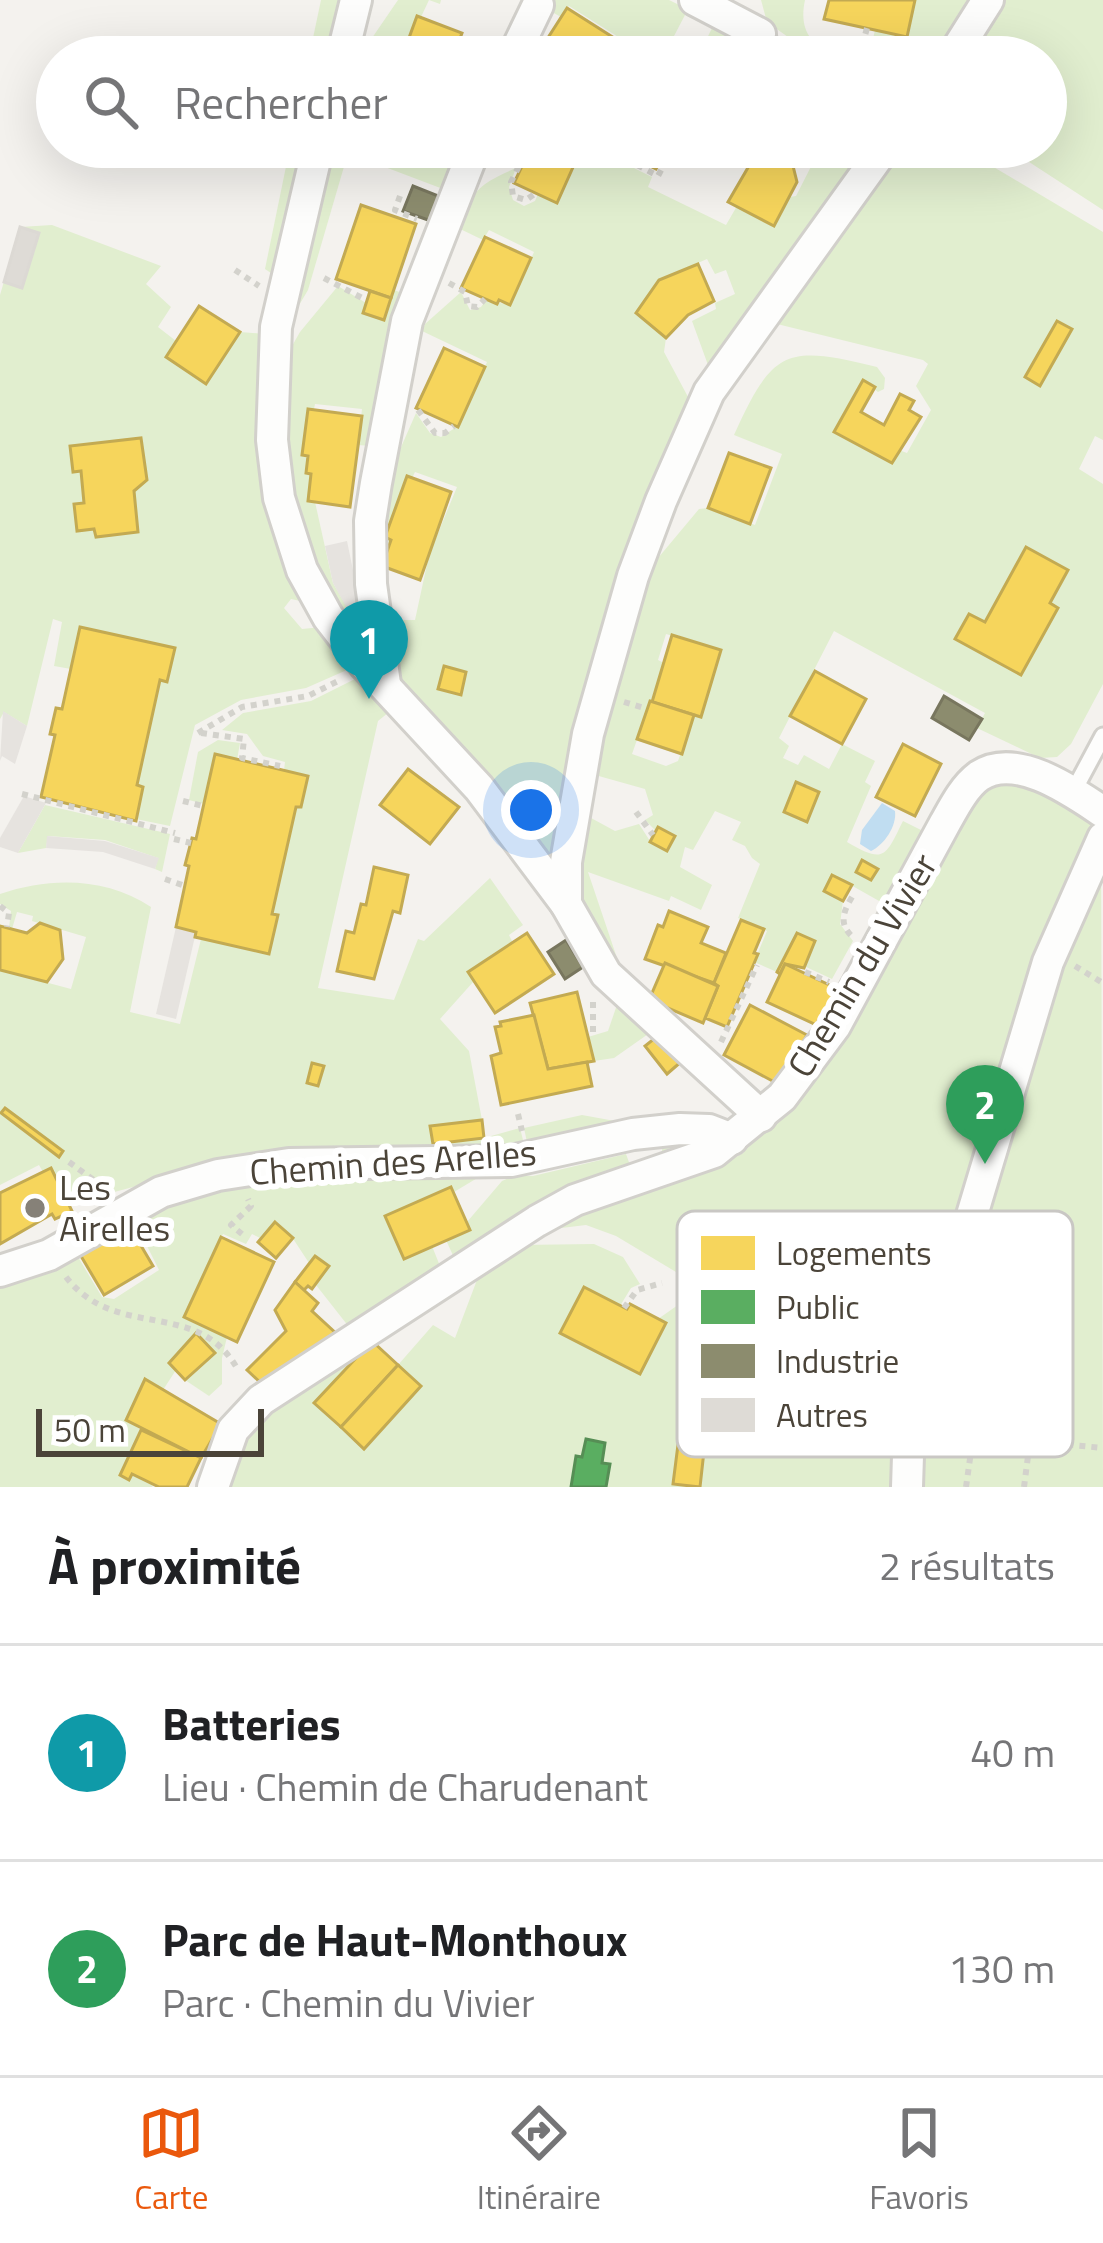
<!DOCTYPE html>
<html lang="fr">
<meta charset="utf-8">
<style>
:root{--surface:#fff;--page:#f6f6f6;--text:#202124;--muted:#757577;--line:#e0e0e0;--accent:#ea580c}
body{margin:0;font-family:"Titillium Web",sans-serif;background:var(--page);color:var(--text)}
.scale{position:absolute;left:36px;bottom:30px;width:228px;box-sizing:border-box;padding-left:12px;border:6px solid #4b4439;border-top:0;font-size:33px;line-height:42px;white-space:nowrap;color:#4b4439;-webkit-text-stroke:9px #fff;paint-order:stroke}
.you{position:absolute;left:531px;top:810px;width:42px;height:42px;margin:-30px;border:9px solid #fff;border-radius:50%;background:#1a73e8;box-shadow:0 0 0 18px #1a73e833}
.badge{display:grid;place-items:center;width:78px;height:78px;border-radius:50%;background:var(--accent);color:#fff;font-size:39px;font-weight:700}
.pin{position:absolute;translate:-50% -99px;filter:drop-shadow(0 3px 6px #0008)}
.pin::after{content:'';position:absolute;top:63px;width:42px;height:36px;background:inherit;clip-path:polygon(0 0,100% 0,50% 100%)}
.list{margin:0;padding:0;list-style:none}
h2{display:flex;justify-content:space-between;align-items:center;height:156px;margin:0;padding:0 48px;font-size:51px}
h2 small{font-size:39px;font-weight:400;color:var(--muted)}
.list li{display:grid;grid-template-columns:78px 1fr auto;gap:36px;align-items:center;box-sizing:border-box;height:216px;padding:0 48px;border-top:3px solid var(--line)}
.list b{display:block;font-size:45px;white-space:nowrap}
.list p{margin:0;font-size:39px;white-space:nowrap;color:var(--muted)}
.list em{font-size:39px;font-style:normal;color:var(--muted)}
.icon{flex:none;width:66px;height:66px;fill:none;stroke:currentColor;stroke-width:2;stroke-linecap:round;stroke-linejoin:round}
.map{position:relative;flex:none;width:1103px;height:1487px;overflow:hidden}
.search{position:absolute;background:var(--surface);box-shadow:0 12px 48px #0002;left:36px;right:36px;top:36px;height:132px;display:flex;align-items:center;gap:30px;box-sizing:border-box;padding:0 42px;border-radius:66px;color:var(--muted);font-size:45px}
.sheet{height:588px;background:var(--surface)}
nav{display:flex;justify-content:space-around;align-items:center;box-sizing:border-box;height:168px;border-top:3px solid var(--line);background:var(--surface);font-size:33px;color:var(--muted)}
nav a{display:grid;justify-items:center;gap:6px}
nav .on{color:var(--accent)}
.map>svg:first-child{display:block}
.green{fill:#e1eecf;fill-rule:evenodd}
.parking{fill:#e6e3df}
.water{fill:#c0ddf1}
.homes{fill:#f6d55c;stroke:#c3aa52;stroke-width:3}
.public{fill:#5aae61;stroke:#568e55;stroke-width:3}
.industry{fill:#8c8c6e;stroke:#78765e;stroke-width:3}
.building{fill:#dedbd6;stroke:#dcd9d4;stroke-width:3}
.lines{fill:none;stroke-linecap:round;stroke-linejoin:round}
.lane-casing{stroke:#d2d0cb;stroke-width:21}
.street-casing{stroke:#d2d0cb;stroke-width:36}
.path{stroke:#d3d2cc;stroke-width:6;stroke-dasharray:6 6;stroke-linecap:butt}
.lane{stroke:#fdfdfc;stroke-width:15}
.street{stroke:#fdfdfc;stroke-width:30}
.poi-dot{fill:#868178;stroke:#fff;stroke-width:4.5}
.labels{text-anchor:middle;stroke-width:12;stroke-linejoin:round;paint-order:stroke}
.street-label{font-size:36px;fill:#4b4439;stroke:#fff}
.poi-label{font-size:36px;fill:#4b4439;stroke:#fff;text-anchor:start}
.key{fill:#fff;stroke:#c9c7c4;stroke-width:3}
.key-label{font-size:33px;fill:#4b4439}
</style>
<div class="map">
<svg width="1103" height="1487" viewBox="0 0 1103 1487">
<rect width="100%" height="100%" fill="#f4f2ee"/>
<!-- green -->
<g class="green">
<path d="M 321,0 L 343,0 L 328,57 L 309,57 Z"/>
<path d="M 398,0 L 441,0 L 440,4 L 429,0 L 421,17 L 417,16 L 402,57 L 359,57 Z"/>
<path d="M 530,0 L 669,0 L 753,41 L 747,57 L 698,57 L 712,28 L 685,15 L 663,57 L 614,57 L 623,40 L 569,6 L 561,17 Z"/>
<path d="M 761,0 L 805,0 C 799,28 809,44 834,57 L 816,57 L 767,22 Z"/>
<path d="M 915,0 L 978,0 L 937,57 L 884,57 L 870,52 L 875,30 L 907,37 Z"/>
<path d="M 1002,0 L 1103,0 L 1103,210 L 1006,147 L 1046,147 L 1046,57 L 968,57 Z"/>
<path d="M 290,147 L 305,147 L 280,279 L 265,269 Z"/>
<path d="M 325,147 L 461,147 L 443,189 L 348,153 L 308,290 L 292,317 Z"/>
<path d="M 582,147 L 616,147 L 612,157 L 652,177 L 648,187 L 726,225 L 737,206 L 796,196 L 821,147 L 865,147 L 708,365 L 692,321 L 716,309 L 715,303 L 735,294 L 726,270 L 715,274 L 707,259 L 659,280 L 636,312 L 666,338 L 664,352 L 695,410 L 556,868 L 400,689 L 388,620 L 415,620 L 429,555 L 457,487 L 415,472 L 412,478 L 407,476 L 385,536 L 391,540 L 382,566 L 380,562 L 391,477 L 395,472 L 391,470 L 416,413 L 430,433 L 441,437 L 458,426 L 487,362 L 422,331 L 425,324 L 461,292 L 470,310 L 481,307 L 486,300 L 510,305 L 534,252 L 489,230 L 483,240 L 456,227 C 473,190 479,184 516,168 L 509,187 L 513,200 L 524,206 L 535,201 L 538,194 L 557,203 Z"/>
<path d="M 907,147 L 960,147 L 1103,232 L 1103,440 L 1095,436 L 1079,469 L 1103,484 L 1103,684 L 1071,744 L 1057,757 L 1040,758 L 977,728 L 985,713 L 834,631 L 779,738 L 789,746 L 783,758 L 798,765 L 804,755 L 829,769 L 842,744 L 875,761 L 865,782 L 871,786 L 847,842 C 885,864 885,857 903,821 L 927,833 L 888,906 L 833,875 L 825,891 L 843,901 L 840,924 L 853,941 L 832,979 L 804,966 L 815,942 L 797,934 L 777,972 L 754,962 L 767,931 L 738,918 L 760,864 L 752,858 L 745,846 L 732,840 L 741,822 L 715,811 L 693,850 L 685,847 L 680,867 L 712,885 L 701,910 L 671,896 L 669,901 L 588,872 L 618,961 L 609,958 C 575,901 577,876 580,812 L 615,831 L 639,824 L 650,841 L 656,831 L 645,820 L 653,815 L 645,789 L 588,773 L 643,576 L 699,509 L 708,508 L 755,525 L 782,454 L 734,435 C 773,348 787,345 877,367 L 885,378 L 884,389 L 878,392 L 862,380 L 835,432 L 892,463 L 899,450 L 907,453 L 931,410 L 916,386 L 928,364 L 923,360 L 773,323 ZM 666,634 L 721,650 L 701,716 L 694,715 L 678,761 L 666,766 L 632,754 L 664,663 L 658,660 Z"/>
<path d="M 52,225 L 161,266 L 146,284 L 171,307 L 158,327 L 176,341 L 166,358 L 206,383 L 240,332 L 265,334 L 305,602 L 291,599 L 284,608 L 302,629 L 322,627 L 356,666 L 306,688 L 241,700 L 195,725 L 170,826 L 136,819 L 143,787 L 137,785 L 160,680 L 168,681 L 175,648 L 81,627 L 71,669 L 54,666 L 62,622 L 53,619 L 27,726 L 4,712 L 0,719 L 0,295 L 20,227 Z"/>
<path d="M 338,286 L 366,303 L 364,313 L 383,320 L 394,290 L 405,294 L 379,383 L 371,446 L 358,445 L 362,409 L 315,404 L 314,409 L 308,410 L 302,454 L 308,456 L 306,473 L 311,474 L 308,501 L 315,502 L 333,583 L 364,636 L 360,639 L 306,555 L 284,450 L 288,353 L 300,332 Z"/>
<path d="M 363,675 L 394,708 L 378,721 L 318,988 L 394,1000 L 418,939 L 424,941 L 490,878 L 523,925 L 509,935 L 513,943 L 469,972 L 474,981 L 440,1019 L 469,1051 L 482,1120 L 430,1127 L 434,1144 L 484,1138 L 520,1128 L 525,1148 L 159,1180 L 107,1194 L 102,1190 L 70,1205 L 51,1169 L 43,1172 L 39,1165 L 0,1185 L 0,970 L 71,989 L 86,937 L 32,921 L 33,916 L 17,912 L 12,929 L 9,928 L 11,911 L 0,904 L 0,894 C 50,877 106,877 151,907 L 130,1012 L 180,1024 L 201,939 L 269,954 L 278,916 L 272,914 L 296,807 L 301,807 L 308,776 L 284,770 L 285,762 L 263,756 L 247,734 L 222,730 L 243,713 L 311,701 Z"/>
<path d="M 218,740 L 240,743 L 237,760 L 214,755 L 204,804 L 189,800 L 198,752 Z"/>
<path d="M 1003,783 L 1029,785 L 1101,827 L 1103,1487 L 223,1487 L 235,1447 L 270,1407 L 372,1341 L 315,1403 L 364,1449 L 421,1387 L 398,1365 L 433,1325 L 455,1338 L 480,1272 L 519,1245 L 594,1244 L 623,1257 L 640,1284 L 631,1288 L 620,1306 L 560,1332 L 640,1374 L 666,1324 L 658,1319 L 688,1298 L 691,1281 L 616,1236 L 586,1225 L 553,1229 L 577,1212 L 715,1169 L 743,1153 L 800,1091 L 958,819 L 984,793 Z"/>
<path d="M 45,805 L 170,834 L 162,872 L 155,869 L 158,858 L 105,840 L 48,836 L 46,848 L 18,853 Z"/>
<path d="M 619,999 L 651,1032 L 614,1058 L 594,1061 L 588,1037 L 608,1031 Z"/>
<path d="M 582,1115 L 615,1121 L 618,1126 L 528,1147 L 524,1128 Z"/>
<path d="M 686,1143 L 685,1149 L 456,1262 L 446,1240 L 470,1230 L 467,1222 L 502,1181 L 516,1175 L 533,1176 L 626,1154 L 630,1165 L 661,1157 L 663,1144 Z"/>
<path d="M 489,1171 L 454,1192 L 451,1187 L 386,1216 L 404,1258 L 432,1246 L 442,1271 L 349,1327 L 316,1285 L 329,1266 L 315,1257 L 309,1263 L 290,1234 L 276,1222 L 260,1238 L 252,1234 L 246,1244 L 223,1234 L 184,1316 L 227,1337 L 222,1358 L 222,1384 L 209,1396 L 185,1380 L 214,1353 L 196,1333 L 169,1363 L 176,1370 L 163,1390 L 144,1379 L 126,1419 L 141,1430 L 120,1475 L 129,1480 L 132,1474 L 153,1484 L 152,1487 L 0,1487 L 0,1277 L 75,1252 L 102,1297 L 114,1299 L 159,1270 L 135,1222 L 141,1212 L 252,1177 Z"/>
</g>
<!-- parking -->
<g class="parking">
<path d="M 347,541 L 361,609 L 349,612 L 333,583 L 325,546 Z"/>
<path d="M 3,711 L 27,726 L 15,764 L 2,756 L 0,761 Z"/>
<path d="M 24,796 L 46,803 L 18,853 L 0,847 L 0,838 Z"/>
<path d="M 47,836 L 105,841 L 159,858 L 155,869 L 103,852 L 46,848 Z"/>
<path d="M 176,927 L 196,932 L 176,1019 L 156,1014 Z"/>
</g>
<!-- water -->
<path class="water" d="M 882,803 L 895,811 C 897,826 884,845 871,851 L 860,844 L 862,830 Z"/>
<!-- homes -->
<g class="homes">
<path d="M 829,0 L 915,0 L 907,37 L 824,19 Z"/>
<path d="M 567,8 L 622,43 L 614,57 L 557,57 L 542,47 Z"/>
<path d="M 417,16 L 462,33 L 453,57 L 402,57 Z"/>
<path d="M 531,147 L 582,147 L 557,203 L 514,183 Z"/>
<path d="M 623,147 L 668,147 L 656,169 L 621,151 Z"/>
<path d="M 760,147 L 792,162 L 797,182 L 774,226 L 728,202 Z"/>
<path d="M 361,205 L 416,224 L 391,298 L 336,279 Z"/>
<path d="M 485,237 L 531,258 L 510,305 L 499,300 L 497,304 L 461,288 Z"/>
<path d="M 698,264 L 714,301 L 688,315 L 666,338 L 636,313 L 659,280 Z"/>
<path d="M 370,291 L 391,298 L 384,320 L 363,313 Z"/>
<path d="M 199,306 L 240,332 L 206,384 L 166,357 Z"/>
<path d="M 1057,321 L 1072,329 L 1040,386 L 1025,377 Z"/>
<path d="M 444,348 L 485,367 L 458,427 L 416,408 Z"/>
<path d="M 863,380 L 875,387 L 861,412 L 884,425 L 900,394 L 914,401 L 909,410 L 921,417 L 892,463 L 834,432 Z"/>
<path d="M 308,409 L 362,416 L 350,507 L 308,501 L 311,474 L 306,473 L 308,456 L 302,455 Z"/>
<path d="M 141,438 L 147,480 L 134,491 L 138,532 L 96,537 L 94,529 L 77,531 L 74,504 L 84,503 L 81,471 L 73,472 L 70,446 Z"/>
<path d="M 729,453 L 771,468 L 750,524 L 708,508 Z"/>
<path d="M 407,476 L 451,492 L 420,580 L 382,566 L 391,540 L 385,537 Z"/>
<path d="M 1026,547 L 1068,570 L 1050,603 L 1058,608 L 1021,675 L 955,639 L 969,614 L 985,622 Z"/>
<path d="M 80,627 L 175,648 L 167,682 L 160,680 L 137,785 L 143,787 L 136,821 L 41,797 L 55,735 L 50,734 L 56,708 L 62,709 Z"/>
<path d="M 672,635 L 721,650 L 701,717 L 652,702 Z"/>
<path d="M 444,666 L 466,672 L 461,695 L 438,689 Z"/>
<path d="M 815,671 L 866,699 L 842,744 L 790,716 Z"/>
<path d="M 650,701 L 694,715 L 682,754 L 637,739 Z"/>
<path d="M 903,744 L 941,764 L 915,816 L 876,797 Z"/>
<path d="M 215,754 L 308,776 L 301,807 L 296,807 L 272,914 L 278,915 L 269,954 L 195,937 L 196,932 L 176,927 L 189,866 L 185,865 L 192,838 L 196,839 Z"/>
<path d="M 408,769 L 459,807 L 430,844 L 380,805 Z"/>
<path d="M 796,782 L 819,792 L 807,822 L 784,812 Z"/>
<path d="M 658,827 L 675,836 L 667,851 L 650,842 Z"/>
<path d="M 862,860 L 878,869 L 871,880 L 856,872 Z"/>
<path d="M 374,867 L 408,875 L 400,913 L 393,911 L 374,979 L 337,971 L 346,931 L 354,933 L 361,904 L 366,905 Z"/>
<path d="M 832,875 L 852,885 L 843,901 L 824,891 Z"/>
<path d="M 669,911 L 708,927 L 701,943 L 726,953 L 714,983 L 645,959 L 658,925 L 663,927 Z"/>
<path d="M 741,920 L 764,929 L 754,953 L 758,954 L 727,1027 L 705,1018 L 718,986 L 714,983 Z"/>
<path d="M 40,923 L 60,930 L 63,959 L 47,982 L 0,970 L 0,926 L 27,933 Z"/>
<path d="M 527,933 L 554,974 L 495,1013 L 468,972 Z"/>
<path d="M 797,933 L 815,941 L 804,968 L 785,964 L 780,974 L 777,972 Z"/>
<path d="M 665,963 L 718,986 L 703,1023 L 649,1000 Z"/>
<path d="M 785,964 L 842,991 L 825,1029 L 767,1002 Z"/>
<path d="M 577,992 L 594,1061 L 548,1069 L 530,1003 Z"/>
<path d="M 750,1005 L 807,1035 L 780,1085 L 724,1055 Z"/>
<path d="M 534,1015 L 548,1069 L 587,1062 L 592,1086 L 501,1105 L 491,1056 L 501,1053 L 495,1027 L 501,1026 L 500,1022 Z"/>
<path d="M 660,1034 L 682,1061 L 667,1074 L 645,1046 Z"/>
<path d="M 312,1063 L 324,1066 L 318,1086 L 307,1083 Z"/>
<path d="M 5,1108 L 63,1151 L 59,1157 L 1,1113 Z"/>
<path d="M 482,1120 L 484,1138 L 433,1144 L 430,1126 Z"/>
<path d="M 51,1168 L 72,1211 L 55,1219 L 52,1214 L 0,1244 L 0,1193 Z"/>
<path d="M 451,1187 L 470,1230 L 404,1259 L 385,1216 Z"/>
<path d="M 127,1222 L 153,1266 L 104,1295 L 78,1251 Z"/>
<path d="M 275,1222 L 293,1238 L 276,1258 L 258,1242 Z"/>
<path d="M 221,1237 L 274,1262 L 237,1342 L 184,1317 Z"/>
<path d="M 315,1256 L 329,1266 L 312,1289 L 308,1286 L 304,1290 L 295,1282 Z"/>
<path d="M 295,1282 L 318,1303 L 312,1311 L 339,1336 L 263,1385 L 247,1370 L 286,1331 L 275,1310 Z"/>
<path d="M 584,1287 L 627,1309 L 630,1304 L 666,1323 L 640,1374 L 560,1333 Z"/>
<path d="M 196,1333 L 215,1353 L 185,1380 L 169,1363 Z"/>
<path d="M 372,1341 L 398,1365 L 341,1427 L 314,1403 Z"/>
<path d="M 398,1365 L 421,1386 L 364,1449 L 341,1427 Z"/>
<path d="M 145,1379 L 221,1424 L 201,1458 L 126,1420 Z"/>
<path d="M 680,1429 L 706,1433 L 700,1487 L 673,1484 Z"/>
<path d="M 141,1430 L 201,1458 L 187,1487 L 159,1487 L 132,1474 L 129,1480 L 120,1475 Z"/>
</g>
<!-- public -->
<path class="public" d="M 586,1439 L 605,1443 L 602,1463 L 610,1464 L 606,1487 L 571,1487 L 576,1456 L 582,1457 Z"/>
<!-- industry -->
<g class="industry">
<path d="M 413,186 L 441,197 L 431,221 L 403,211 Z"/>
<path d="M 944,696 L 982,719 L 969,740 L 932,718 Z"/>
<path d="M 566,940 L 583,967 L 565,979 L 548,952 Z"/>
</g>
<!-- building -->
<path class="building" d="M 20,227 L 39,233 L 22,288 L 4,282 Z"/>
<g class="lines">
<!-- lane casing -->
<g class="lane-casing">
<g id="lane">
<path d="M 760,34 L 787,57"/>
<path d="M 1073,792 L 1103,736"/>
</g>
</g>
<!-- street casing -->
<g class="street-casing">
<g id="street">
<path d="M 695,0 L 760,34"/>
<path d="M 342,57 L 356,0"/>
<path d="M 513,57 L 538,5"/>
<path d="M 952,57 L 988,0"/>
<path d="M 318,147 L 276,327 L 272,440 L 279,498 L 302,570 L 328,617 L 365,665 L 479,788 L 566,904 L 606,974 L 761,1116"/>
<path d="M 385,684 L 371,584 L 370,521 L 376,483 L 407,321 L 475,147"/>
<path d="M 566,904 L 566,862 L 588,734 L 633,576 L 661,501 L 709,392 L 885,147"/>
<path d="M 0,1271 L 49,1255 L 161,1192 L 218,1175 L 289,1164 L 511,1161 L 633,1134 L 680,1129 L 709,1130 L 732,1139"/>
<path d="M 213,1487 L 233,1430 L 261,1400 L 537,1221 L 575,1200 L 714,1152 L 782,1097 L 835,1026 L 945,823 C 954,807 964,787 979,776 C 1016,751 1073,792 1103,812"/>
<path d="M 907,1487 L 909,1425 L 1048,962 L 1103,838"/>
</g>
</g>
<!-- path -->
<g class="path">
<path d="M 859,57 L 867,28"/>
<path d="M 616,154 L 658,176 L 667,159"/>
<path d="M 510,159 L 519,166 L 511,182 L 513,196 L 526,200 L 536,193"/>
<path d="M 400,196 L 395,210 L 417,219"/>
<path d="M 235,270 L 259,286"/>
<path d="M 324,278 L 364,299"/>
<path d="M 449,283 L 465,292 L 468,306 L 477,307 L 485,299"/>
<path d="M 418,410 L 435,433 L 445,433 L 454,426"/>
<path d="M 624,702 L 644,708"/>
<path d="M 198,733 L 242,707 L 308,696 L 342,679"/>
<path d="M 201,733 L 244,739 L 242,758 L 280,766"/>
<path d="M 22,794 L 175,833"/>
<path d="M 183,801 L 203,806"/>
<path d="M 636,812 L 653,835"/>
<path d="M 174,839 L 191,843"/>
<path d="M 165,879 L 185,886"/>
<path d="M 852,897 C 843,912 838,925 854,938"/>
<path d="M 0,906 L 9,913 L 7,927"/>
<path d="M 1075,966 L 1103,983"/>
<path d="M 805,972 L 829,982"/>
<path d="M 593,1032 L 593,999"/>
<path d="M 721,1042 L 757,965"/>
<path d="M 518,1114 L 522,1131"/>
<path d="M 69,1162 L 106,1189"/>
<path d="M 242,1234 L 231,1225 L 251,1206 L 248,1199"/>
<path d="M 66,1277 C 116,1342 198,1297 238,1370"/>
<path d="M 624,1308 L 637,1290 L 662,1283"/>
<path d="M 966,1487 L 979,1395"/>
<path d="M 1024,1487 L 1030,1441 L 1103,1448"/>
</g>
<!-- lane -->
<use href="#lane" class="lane"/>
<!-- street -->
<use href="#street" class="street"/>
</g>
<!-- markers -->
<circle class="poi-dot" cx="35" cy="1208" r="12"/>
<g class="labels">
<!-- street labels -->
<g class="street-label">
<text transform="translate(862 965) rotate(-59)" y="13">Chemin du Vivier</text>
<text transform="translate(393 1162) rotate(-4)" y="13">Chemin des Arelles</text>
</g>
<!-- poi labels -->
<g class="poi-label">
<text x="59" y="1200">Les<tspan x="59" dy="41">Airelles</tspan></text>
</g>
</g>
<!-- legend -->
<rect x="677" y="1211" width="396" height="246" rx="18" class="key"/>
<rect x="701" y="1236" width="54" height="34" fill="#f6d55c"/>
<rect x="701" y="1290" width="54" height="34" fill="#5aae61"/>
<rect x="701" y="1344" width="54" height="34" fill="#8c8c6e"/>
<rect x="701" y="1398" width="54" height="34" fill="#dedbd6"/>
<g class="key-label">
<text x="776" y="1265">Logements</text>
<text x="776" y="1319">Public</text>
<text x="776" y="1373">Industrie</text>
<text x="776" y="1427">Autres</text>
</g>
</svg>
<div class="scale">50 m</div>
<div class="you"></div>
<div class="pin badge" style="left:369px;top:699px;background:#0f9aa8">1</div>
<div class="pin badge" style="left:985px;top:1164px;background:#2e9e5b">2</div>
<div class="search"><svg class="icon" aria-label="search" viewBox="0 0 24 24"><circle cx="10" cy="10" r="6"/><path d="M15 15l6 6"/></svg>Rechercher</div>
</div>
<section class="sheet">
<h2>À proximité<small>2 résultats</small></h2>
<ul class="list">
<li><span class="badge" style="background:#0f9aa8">1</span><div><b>Batteries</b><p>Lieu · Chemin de Charudenant</p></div><em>40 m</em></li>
<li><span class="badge" style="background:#2e9e5b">2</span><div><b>Parc de Haut-Monthoux</b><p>Parc · Chemin du Vivier</p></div><em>130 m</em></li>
</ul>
</section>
<nav>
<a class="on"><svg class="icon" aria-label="map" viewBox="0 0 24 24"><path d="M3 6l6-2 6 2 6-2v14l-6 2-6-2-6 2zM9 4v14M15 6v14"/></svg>Carte</a>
<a><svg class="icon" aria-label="directions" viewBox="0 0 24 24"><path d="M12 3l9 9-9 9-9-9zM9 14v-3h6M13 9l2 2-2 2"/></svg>Itinéraire</a>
<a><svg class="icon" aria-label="saved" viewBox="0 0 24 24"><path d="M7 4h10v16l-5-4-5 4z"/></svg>Favoris</a>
</nav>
